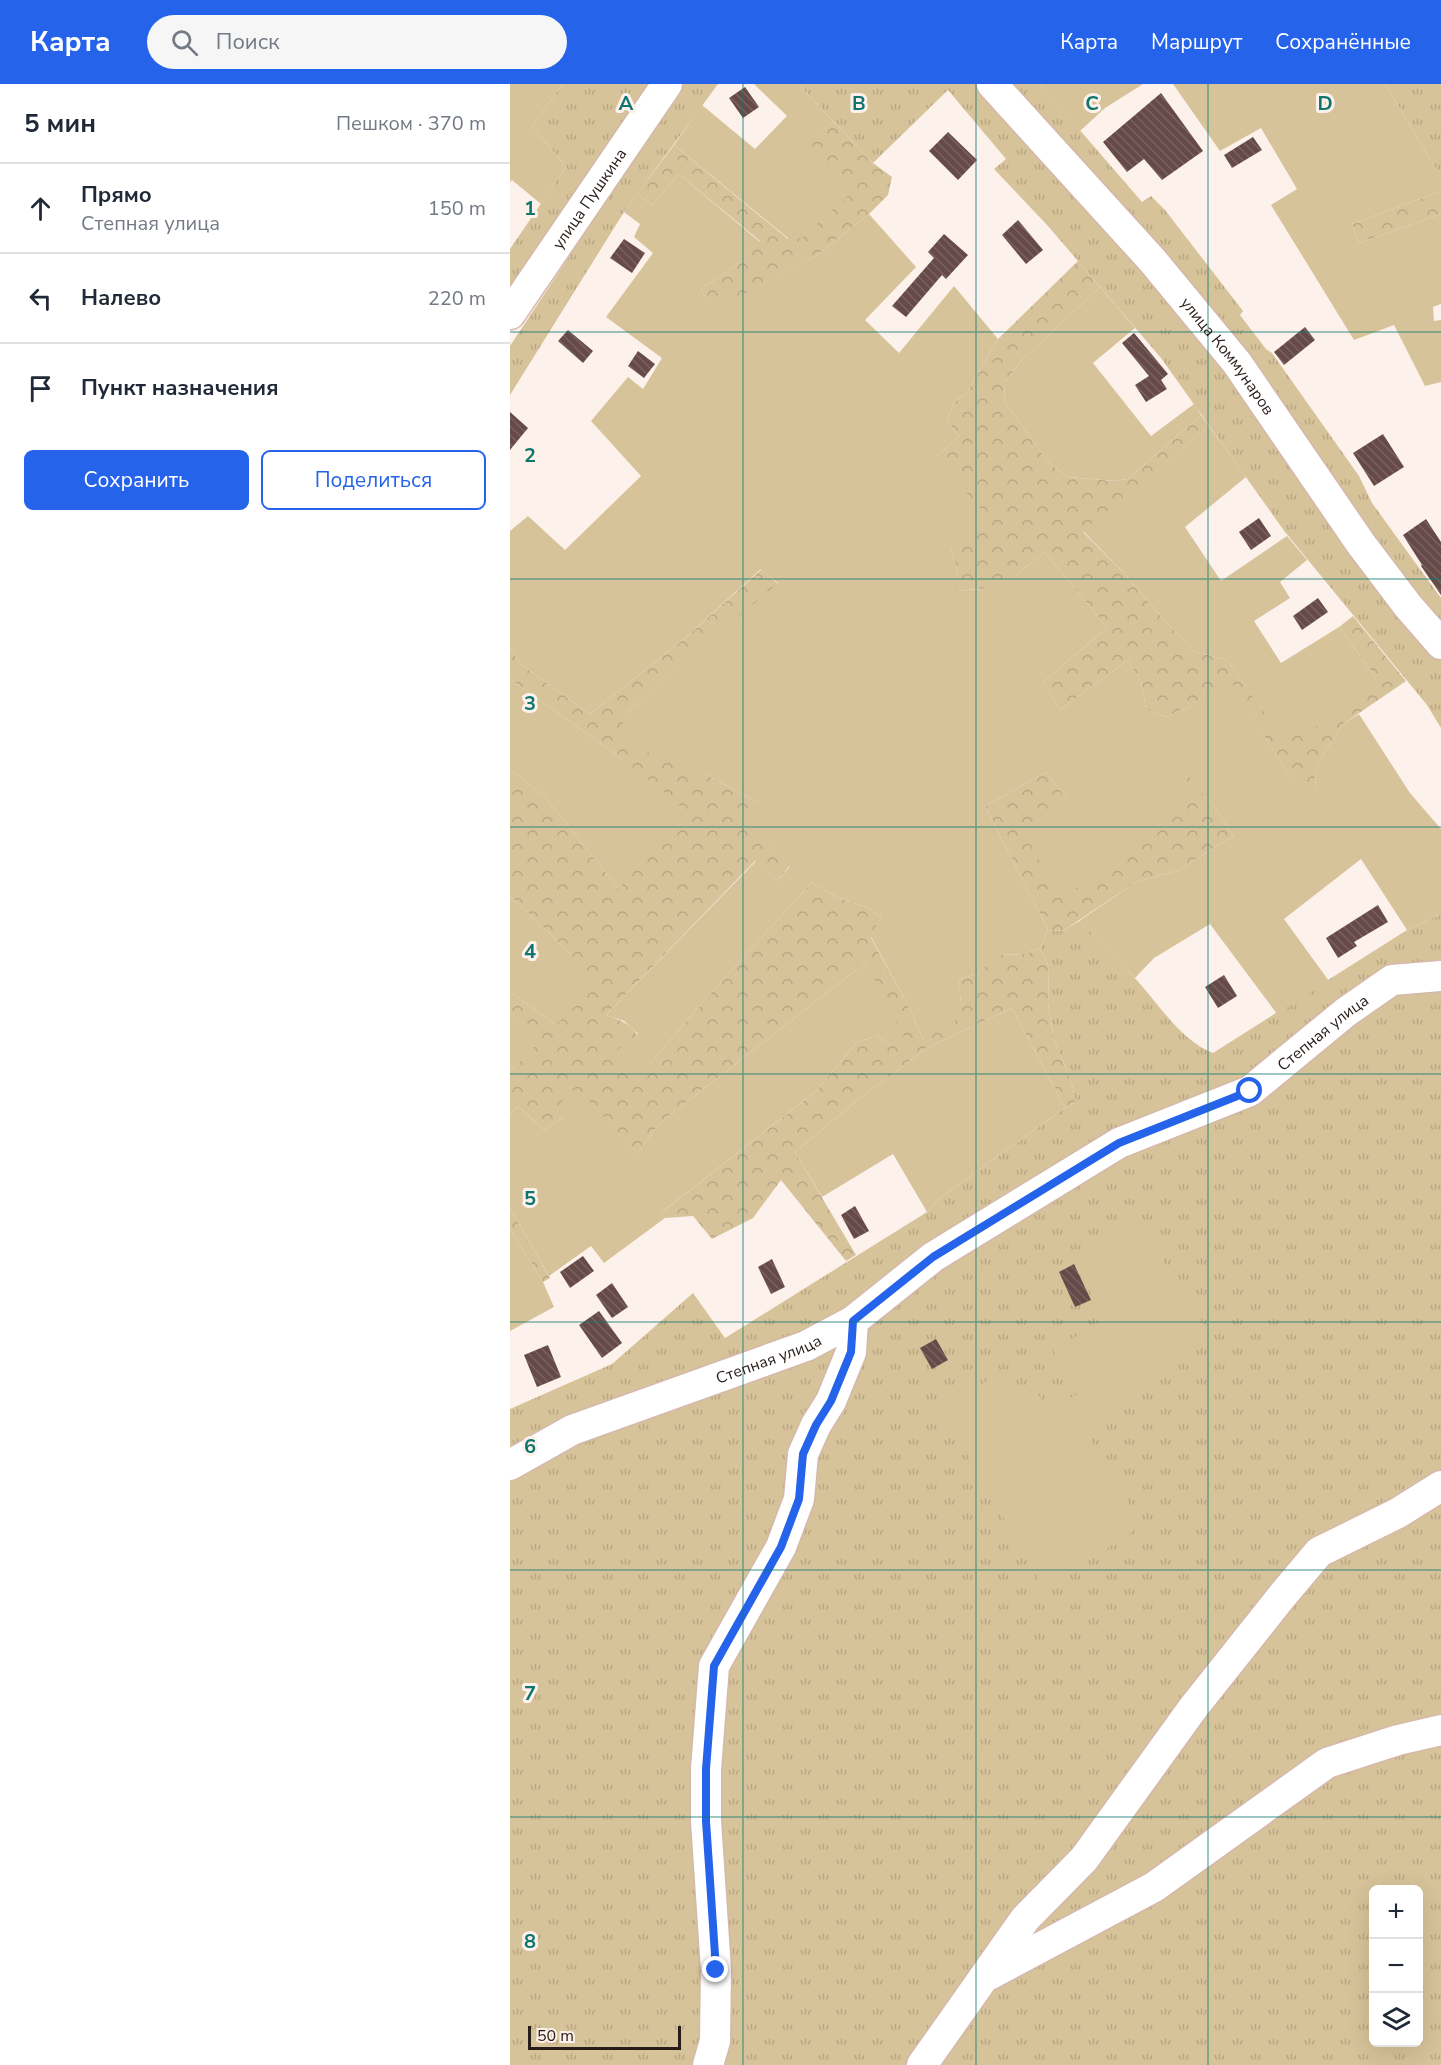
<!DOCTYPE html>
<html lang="ru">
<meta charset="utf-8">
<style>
:root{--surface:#fff;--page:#f6f6f7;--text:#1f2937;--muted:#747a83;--line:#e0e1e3;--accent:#2563eb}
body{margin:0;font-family:"Nunito Sans",sans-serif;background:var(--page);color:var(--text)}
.controls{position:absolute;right:18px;bottom:18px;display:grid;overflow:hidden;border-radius:9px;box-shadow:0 6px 24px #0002}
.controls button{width:54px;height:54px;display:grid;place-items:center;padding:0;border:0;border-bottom:2px solid var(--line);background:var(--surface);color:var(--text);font:30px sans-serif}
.scale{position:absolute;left:18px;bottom:15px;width:153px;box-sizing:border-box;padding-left:6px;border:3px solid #271c17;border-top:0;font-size:16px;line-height:21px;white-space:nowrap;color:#271c17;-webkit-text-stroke:4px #fdf1ec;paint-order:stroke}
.stop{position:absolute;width:18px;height:18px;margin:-14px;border:4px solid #2563eb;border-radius:50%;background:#fff}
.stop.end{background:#2563eb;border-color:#fff;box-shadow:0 2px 6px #0008}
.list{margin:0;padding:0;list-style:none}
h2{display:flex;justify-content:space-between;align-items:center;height:78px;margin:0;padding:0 24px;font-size:26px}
h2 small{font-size:20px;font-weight:400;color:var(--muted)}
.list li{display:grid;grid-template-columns:39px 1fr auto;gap:18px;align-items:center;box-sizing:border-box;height:90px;padding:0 24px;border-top:2px solid var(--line)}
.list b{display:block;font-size:22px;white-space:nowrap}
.list p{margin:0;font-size:20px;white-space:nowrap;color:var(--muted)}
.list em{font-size:20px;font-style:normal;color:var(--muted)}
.actions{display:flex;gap:12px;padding:18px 24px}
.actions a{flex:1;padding:14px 0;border:2px solid var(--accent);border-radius:9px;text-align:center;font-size:21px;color:var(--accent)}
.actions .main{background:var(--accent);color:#fff}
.icon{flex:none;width:33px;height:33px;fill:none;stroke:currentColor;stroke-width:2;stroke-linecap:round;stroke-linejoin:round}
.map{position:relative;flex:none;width:931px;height:1981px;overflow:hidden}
header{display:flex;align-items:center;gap:36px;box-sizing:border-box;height:84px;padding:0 30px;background:var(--accent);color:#fff}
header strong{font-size:28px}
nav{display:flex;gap:33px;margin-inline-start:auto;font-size:21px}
.search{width:420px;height:54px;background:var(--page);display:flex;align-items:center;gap:15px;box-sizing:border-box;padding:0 21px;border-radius:33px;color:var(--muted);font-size:22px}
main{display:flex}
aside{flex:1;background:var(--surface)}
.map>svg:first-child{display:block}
.grass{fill:url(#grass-tufts);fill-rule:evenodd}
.forest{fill:url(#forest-crowns)}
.garden{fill:#d7c39a}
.building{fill:url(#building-back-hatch)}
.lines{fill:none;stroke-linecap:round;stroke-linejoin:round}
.minor-casing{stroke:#d5b8ab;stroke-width:33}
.minor{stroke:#fff;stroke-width:30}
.route{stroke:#2563eb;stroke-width:8}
.grid{fill:none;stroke:#0f766e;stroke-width:1.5;stroke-opacity:0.55}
.labels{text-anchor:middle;stroke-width:6;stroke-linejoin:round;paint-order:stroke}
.street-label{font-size:16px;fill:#271c17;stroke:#fdf1ec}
.grid-label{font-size:20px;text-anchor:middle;font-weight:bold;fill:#0f766e;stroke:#fdf1ec;stroke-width:6;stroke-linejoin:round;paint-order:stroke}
</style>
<header>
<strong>Карта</strong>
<div class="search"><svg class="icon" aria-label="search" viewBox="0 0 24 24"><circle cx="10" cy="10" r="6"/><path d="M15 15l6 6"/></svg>Поиск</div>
<nav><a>Карта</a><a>Маршрут</a><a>Сохранённые</a></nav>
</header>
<main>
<aside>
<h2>5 мин<small>Пешком · 370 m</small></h2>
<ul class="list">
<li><svg class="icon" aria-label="ahead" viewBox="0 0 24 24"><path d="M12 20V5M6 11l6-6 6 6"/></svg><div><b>Прямо</b><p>Степная улица</p></div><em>150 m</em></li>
<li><svg class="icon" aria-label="left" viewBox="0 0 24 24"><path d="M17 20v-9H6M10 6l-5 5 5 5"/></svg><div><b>Налево</b></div><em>220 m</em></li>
<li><svg class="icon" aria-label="arrive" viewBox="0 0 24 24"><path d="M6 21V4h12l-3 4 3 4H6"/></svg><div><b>Пункт назначения</b></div></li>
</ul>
<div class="actions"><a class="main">Сохранить</a><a>Поделиться</a></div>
</aside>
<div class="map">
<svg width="931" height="1981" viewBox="0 0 931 1981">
<defs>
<pattern id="grass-tufts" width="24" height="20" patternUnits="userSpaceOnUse" patternTransform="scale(1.5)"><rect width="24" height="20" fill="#d7c39a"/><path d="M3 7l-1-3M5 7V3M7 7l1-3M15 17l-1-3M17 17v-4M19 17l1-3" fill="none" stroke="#b9a784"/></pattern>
<pattern id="forest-crowns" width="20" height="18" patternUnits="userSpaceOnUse" patternTransform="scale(1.5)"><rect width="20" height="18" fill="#d7c39a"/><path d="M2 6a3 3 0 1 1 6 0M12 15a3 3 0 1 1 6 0" fill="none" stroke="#b9a784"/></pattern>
<pattern id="building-back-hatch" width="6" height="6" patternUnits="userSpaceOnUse" patternTransform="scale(1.5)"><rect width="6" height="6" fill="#664a48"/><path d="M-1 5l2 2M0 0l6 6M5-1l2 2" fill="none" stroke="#78615f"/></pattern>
</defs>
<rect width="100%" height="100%" fill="#fdf1ec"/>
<!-- grass -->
<g class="grass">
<path d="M 53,0 L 138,0 L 0,205 L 0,165 L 56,83 L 22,42 Z"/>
<path d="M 173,0 L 208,0 L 114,128 L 0,311 L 0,262 Z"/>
<path d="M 288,0 L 474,0 L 723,284 L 931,569 L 931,644 L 917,621 L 775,448 L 651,274 L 538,142 L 484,85 L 496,75 L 438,6 L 363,79 Z"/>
<path d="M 493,0 L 530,0 L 632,118 L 641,112 L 655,126 L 733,227 L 730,231 L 756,265 L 762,269 L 849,392 L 862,419 L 931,514 L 931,547 Z"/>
<path d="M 875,0 L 931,0 L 931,93 Z"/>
<path d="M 931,830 L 931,1981 L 0,1981 L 0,1388 L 46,1361 L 95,1340 L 311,1266 L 381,1217 L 437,1173 L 597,1071 L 733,1017 L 878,903 L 892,890 L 877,892 L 788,957 L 728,1005 L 588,1062 L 405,1179 L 329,1238 L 279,1262 L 47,1348 L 0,1374 L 0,1325 L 102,1280 L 183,1209 L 215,1254 L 417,1128 L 430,1114 L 555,1024 L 566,1018 L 561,997 L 544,956 L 538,919 L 539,883 L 530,864 L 538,846 L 553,847 L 569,837 C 588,856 606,874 624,893 C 648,919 670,956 703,969 L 897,846 ZM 864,1806 L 908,1806 L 908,1958 L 864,1958 Z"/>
</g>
<!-- forest -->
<g class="forest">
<path d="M 323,37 L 363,79 L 382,93 L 378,111 L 359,130 L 306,172 L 202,228 L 191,205 L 232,178 L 250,157 L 169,90 L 142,121 L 127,110 L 164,61 L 278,155 L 297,62 Z"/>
<path d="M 931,107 L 931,130 L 849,159 L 842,140 Z"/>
<path d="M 568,177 L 590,203 L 511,277 L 495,298 L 494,317 L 539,379 L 558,393 L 604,397 L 618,395 L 691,331 L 699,342 L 573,448 L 611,486 L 648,529 L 683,567 L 717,576 L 773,653 L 866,594 L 829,543 L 843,532 L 896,597 L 833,640 L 814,669 L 805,688 L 806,707 L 799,717 L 773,682 L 718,594 L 681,622 L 656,633 L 636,625 L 631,598 L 618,576 L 550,626 L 533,598 L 597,544 L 535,468 L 497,498 L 482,504 L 445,507 L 448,487 L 440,463 L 426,373 L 449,352 L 437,337 L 444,318 L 456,310 L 488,255 Z"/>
<path d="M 252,485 L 268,500 L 115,630 L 195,690 L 249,719 L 259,762 L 280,781 L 268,797 L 245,777 L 96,931 C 130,942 129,952 137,983 L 193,918 L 302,798 L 327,813 L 356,823 L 371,833 L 361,854 L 400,925 L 413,956 L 451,918 L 448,896 L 467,890 L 488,871 L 515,870 L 530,864 L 539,883 L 538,919 L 544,956 L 561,997 L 566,1018 L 555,1024 L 502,924 L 417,964 L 345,1018 L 285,1068 L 346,1171 L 336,1177 L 271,1096 L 243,1134 L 202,1155 L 183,1132 L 155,1134 L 151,1129 L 305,1008 L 347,958 L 367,952 L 381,961 L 356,878 L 150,1039 L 127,1069 L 68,1006 L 55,1032 L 34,1046 L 8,1022 L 0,1030 L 0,987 L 31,955 L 0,928 L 0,908 L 46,941 L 62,871 L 0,812 L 0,685 L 35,713 L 109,805 L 115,677 L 0,595 L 0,564 L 12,581 L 80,630 L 174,555 Z"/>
<path d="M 673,684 L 711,732 L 723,752 L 669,786 L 626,798 L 553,847 L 538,846 L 475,722 L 536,688 L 556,714 L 669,689 Z"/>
<path d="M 0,1124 L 40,1194 L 33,1198 L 0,1145 Z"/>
</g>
<!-- garden -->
<g class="garden">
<path d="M 0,0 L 53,0 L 22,42 L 56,83 L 31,120 L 2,96 L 0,98 Z"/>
<path d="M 244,0 L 288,0 L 323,37 L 298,62 L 342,108 L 292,154 L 279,155 L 164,61 L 192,21 L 245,65 L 277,32 Z"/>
<path d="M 530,0 L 633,0 L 595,24 L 570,47 Z"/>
<path d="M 663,0 L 875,0 L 931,93 L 931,107 L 842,140 L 849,159 L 931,130 L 931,220 L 923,223 L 924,237 L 931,236 L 931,298 L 915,302 L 884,241 L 844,256 L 761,121 L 787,105 L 751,44 L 710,67 Z"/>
<path d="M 169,90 L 250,158 L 232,178 L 191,205 L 202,227 L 306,172 L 359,130 L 406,183 L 355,236 L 389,269 L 444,202 L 488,255 L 456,310 L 444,318 L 437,337 L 449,352 L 426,373 L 478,434 L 440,463 L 448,487 L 446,506 C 491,508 502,494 535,468 L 597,544 L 533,598 L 550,626 L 618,576 L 631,598 L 636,625 L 656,633 L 681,622 L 718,593 L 773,682 L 799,716 L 806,707 L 805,688 L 814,669 L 833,640 L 849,630 L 900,709 L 931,745 L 931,830 L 897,846 L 851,775 L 774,835 L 819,897 L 767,930 L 700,840 L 644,874 L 625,894 L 569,837 L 626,798 L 669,786 L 723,752 L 711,732 L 673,685 L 669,690 L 674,718 L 569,803 L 548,807 L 534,786 L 517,749 L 556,714 L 536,688 L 475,722 L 538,846 L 530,864 L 515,870 L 489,871 L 467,890 L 448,896 L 451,918 L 448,935 L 413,956 L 400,925 L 361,853 L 371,833 L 356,823 L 327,813 L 302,798 L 193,918 L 137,983 L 121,990 L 101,971 L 128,950 L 114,937 L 96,931 L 246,777 L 268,797 L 280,782 L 259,762 L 241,738 L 249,719 L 195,690 L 126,664 L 111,648 L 115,630 L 268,499 L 251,485 L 174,555 L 80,630 L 12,581 L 0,564 L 0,447 L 18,432 L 55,466 L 131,392 L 81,337 L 118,293 L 133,305 L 152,274 L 96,233 L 143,169 L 124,153 L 130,140 L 114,128 L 127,110 L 142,121 Z"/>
<path d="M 590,203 L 625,244 L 583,279 L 641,352 L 684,320 L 691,331 L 618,395 L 604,397 L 558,393 L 539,379 L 494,317 L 495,298 L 511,277 Z"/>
<path d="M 699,342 L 736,393 L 675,443 L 711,497 L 777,452 L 797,476 L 770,498 L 780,514 L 744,537 L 771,579 L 829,543 L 866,594 L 814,640 L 773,654 L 717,576 L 683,567 L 648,529 L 611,486 L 573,447 Z"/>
<path d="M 0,595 L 115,677 L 176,727 L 109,805 L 35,713 L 0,685 Z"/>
<path d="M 0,812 L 62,871 L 76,895 L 69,919 L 46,941 L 0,908 Z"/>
<path d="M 356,878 L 395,955 L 381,961 L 367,952 L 347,958 L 305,1008 L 152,1128 L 155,1134 L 94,1179 L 81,1162 L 39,1192 L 0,1124 L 0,1030 L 8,1022 L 34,1046 L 55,1032 L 50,1007 L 69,1006 L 127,1069 L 150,1039 Z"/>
<path d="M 502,924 L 555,1024 L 430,1114 L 417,1128 L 383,1070 L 312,1113 L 285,1068 L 345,1018 L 417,964 Z"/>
<path d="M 0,928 L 32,955 L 0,987 Z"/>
<path d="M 628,1136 L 702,1255 L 576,1349 L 632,1441 L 535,1506 L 430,1323 L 498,1286 L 514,1312 L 526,1306 L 539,1328 L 569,1309 L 543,1267 L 594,1235 L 561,1170 Z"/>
<path d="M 0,1145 L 33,1198 L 44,1223 L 0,1247 Z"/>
</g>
<!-- building -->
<g class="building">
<path d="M 235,3 L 249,23 L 233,34 L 219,14 Z"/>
<path d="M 651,9 L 693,67 L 652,96 L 634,75 L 617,88 L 593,58 Z"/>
<path d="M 438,48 L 467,76 L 448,96 L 419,67 Z"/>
<path d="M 743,53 L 752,66 L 722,84 L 714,71 Z"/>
<path d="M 508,136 L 533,166 L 516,180 L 492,151 Z"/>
<path d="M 434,150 L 458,171 L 436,195 L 432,191 L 396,233 L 382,222 L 424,174 L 418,168 Z"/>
<path d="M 114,155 L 135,169 L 122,189 L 100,174 Z"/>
<path d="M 795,243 L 805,256 L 774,281 L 764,268 Z"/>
<path d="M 58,246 L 83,267 L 73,279 L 48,257 Z"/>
<path d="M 624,249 L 658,290 L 651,296 L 657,305 L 636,318 L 625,301 L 639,292 L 612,259 Z"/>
<path d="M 128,267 L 145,280 L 134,294 L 118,282 Z"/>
<path d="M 0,328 L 18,344 L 0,366 Z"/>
<path d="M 873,350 L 894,383 L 864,402 L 843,369 Z"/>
<path d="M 749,434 L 761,452 L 741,466 L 729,448 Z"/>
<path d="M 916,435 L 931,458 L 931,511 L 911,482 L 912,481 L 893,451 Z"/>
<path d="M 808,514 L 818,528 L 792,546 L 783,532 Z"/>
<path d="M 868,821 L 878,838 L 844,858 L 847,862 L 828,874 L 816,854 Z"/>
<path d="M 714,891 L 727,912 L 708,924 L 695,903 Z"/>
<path d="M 345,1122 L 359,1147 L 344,1155 L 331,1131 Z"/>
<path d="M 73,1172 L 84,1187 L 60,1204 L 50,1188 Z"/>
<path d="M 262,1175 L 275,1203 L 261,1210 L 248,1183 Z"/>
<path d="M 564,1180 L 581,1216 L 565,1223 L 549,1188 Z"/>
<path d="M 102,1199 L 118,1223 L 102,1234 L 86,1211 Z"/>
<path d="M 89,1227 L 112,1259 L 92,1274 L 69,1241 Z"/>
<path d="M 426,1255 L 438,1276 L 422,1285 L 410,1264 Z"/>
<path d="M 38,1261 L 51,1293 L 27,1303 L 14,1271 Z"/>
</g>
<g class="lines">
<!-- minor casing -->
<g class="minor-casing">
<g id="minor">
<path id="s1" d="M 482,0 L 642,176 L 727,279 L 851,460 L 898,522 L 931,560"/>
<path id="s2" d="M 0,230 L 157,0"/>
<path id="s3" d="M 0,1381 L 62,1346 L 296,1262 L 343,1237 L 423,1173 L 609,1059 L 740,1007 L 836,928 L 882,896 L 931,892"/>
<path d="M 479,1891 L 644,1803 L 817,1679 L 888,1656 L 931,1646"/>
<path d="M 198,1981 L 205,1957 L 206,1886 L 196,1737 L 196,1685 L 204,1582 L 271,1463 L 289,1415 L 293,1370 L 306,1341 L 321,1317 L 341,1268 L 343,1237"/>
<path d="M 412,1981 L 515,1835 L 574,1775 L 683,1624 L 772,1512 L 809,1468 L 888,1429 L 931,1402"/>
</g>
</g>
<!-- minor -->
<use href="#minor" class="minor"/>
</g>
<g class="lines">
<!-- route -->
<path class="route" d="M 206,1886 L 196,1737 L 196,1685 L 204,1582 L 271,1463 L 289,1415 L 293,1370 L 306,1341 L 321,1317 L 341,1268 L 343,1237 L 423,1173 L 609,1059 L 740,1007"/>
</g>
<!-- grid -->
<path class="grid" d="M 233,0 L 233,1981M 466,0 L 466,1981M 698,0 L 698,1981M 0,248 L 931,248M 0,495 L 931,495M 0,743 L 931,743M 0,990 L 931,990M 0,1238 L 931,1238M 0,1486 L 931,1486M 0,1733 L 931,1733"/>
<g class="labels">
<!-- street labels -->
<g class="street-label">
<text dy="6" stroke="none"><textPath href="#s2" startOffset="140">улица Пушкина</textPath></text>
<text dy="6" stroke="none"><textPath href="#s1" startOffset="360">улица Коммунаров</textPath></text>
<text dy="6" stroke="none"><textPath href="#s3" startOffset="928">Степная улица</textPath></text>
<text dy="6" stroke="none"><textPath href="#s3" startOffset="280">Степная улица</textPath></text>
</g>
</g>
<g class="grid-label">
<text x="116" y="26">A</text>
<text x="349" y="26">B</text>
<text x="582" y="26">C</text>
<text x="815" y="26">D</text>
<text x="20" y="131">1</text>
<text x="20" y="378">2</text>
<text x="20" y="626">3</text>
<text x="20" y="874">4</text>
<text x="20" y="1121">5</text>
<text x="20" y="1369">6</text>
<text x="20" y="1616">7</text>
<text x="20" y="1864">8</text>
</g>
</svg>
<div class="controls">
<button>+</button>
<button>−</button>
<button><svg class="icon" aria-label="layers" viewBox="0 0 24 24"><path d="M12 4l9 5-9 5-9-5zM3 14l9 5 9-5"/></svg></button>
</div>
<div class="scale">50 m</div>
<div class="stop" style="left:740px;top:1007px"></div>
<div class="stop end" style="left:206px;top:1886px"></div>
</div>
</main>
